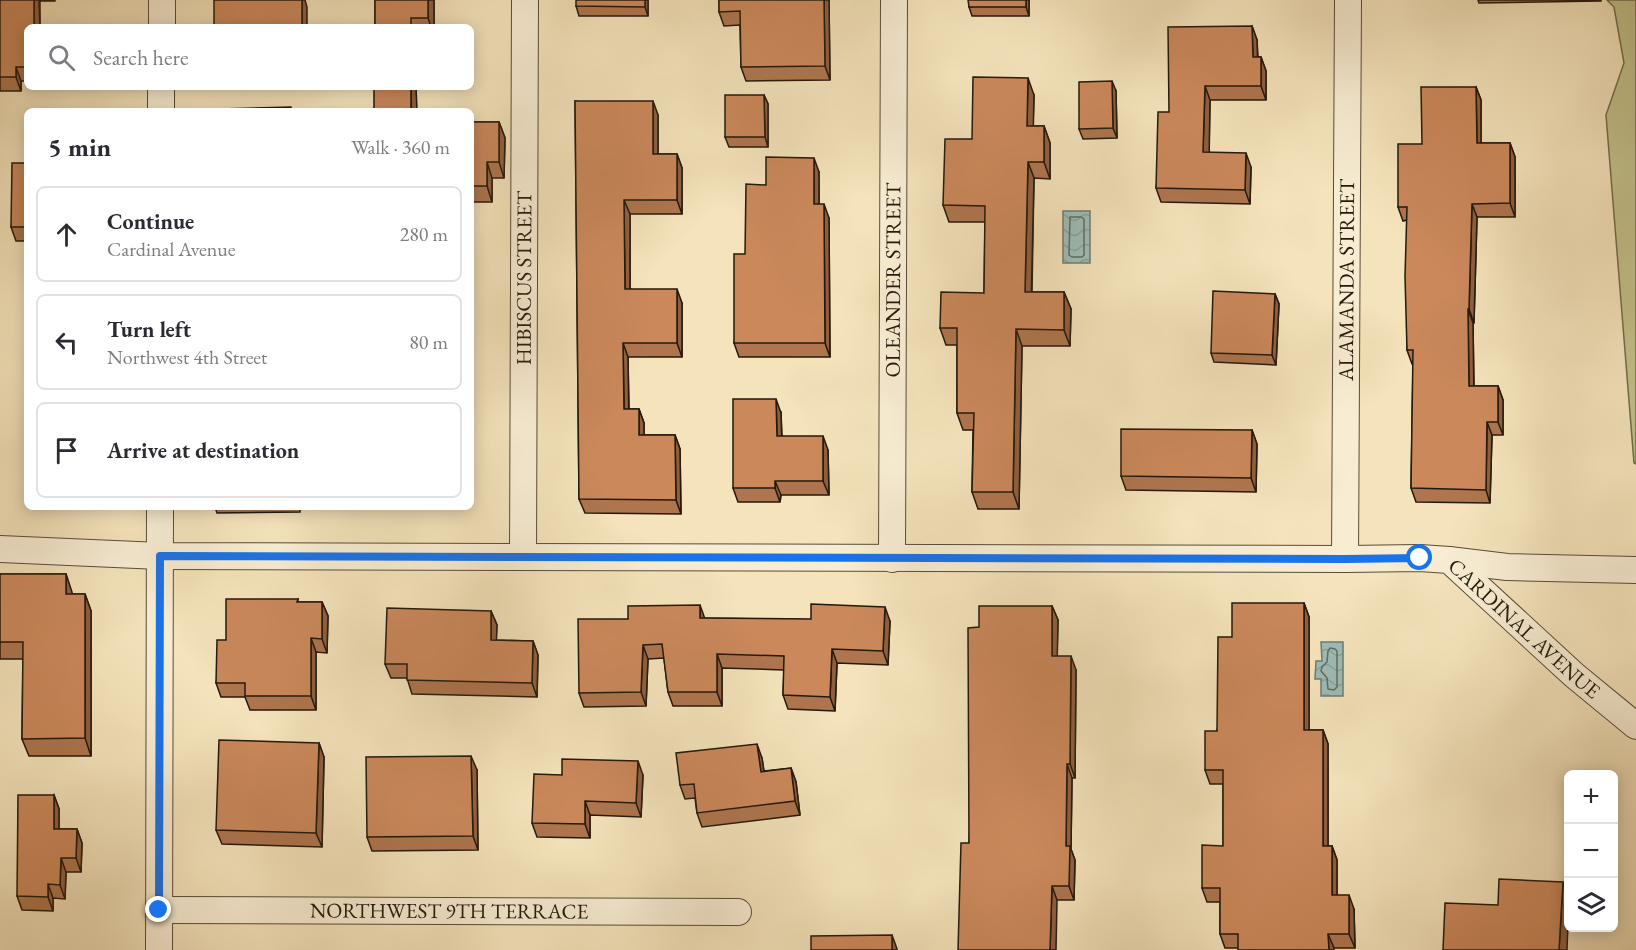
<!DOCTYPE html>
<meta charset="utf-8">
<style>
:root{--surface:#fff;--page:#f2f2f3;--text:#2b2b33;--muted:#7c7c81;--line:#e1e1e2}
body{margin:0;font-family:"EB Garamond",serif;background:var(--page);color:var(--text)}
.controls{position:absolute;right:18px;bottom:18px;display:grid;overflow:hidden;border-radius:9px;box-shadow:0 3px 15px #0003}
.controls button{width:54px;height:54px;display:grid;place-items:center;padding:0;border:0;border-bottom:2px solid var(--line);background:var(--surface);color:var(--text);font:30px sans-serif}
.stop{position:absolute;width:18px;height:18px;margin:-14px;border:4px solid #1a73e8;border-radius:50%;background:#fff}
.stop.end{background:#1a73e8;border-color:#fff;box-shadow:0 2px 6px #0008}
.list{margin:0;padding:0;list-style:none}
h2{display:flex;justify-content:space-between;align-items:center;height:78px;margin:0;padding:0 24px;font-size:26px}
h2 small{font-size:20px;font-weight:400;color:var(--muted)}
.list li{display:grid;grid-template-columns:39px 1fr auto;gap:18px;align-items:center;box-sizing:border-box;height:96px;margin:0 12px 12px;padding:0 12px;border:2px solid var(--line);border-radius:9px}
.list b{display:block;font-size:22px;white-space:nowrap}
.list p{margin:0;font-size:20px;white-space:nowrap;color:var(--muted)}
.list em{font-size:20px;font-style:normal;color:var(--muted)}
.icon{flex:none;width:33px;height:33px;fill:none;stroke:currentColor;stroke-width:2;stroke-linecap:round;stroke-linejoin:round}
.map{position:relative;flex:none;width:1636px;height:950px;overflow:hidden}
.search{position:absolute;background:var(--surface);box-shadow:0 3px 15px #0003;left:24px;top:24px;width:450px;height:66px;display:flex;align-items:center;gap:15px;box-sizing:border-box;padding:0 21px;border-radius:9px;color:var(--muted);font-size:22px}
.panel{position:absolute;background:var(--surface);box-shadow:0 3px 15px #0003;left:24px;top:108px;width:450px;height:402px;border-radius:9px}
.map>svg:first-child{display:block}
.garden{fill:#c2c18b;stroke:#736d4c;stroke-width:1.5}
.water{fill:url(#water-waves);stroke:#6d7b72;stroke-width:1.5}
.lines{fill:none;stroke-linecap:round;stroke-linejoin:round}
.shore{stroke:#606b61;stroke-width:1.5}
.street-casing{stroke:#584c38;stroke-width:28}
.street{stroke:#f8edd3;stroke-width:26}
.wall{fill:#ae754e;stroke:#24190c;stroke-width:1.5}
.shaded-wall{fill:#8d5f40;stroke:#24190c;stroke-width:1.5}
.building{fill:#ca885b;stroke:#24190c;stroke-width:1.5}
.route{stroke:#1a73e8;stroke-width:8}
.labels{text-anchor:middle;stroke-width:4.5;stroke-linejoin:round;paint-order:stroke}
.street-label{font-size:21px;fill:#24190c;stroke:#f8edd3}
</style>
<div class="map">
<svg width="1636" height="950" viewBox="0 0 1636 950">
<defs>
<pattern id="water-waves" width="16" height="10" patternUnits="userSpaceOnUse" patternTransform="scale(1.5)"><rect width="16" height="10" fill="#9dbdb6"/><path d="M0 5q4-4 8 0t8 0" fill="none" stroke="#87a29b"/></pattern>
</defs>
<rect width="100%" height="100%" fill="#f4e3bb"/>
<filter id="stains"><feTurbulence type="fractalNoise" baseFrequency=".00333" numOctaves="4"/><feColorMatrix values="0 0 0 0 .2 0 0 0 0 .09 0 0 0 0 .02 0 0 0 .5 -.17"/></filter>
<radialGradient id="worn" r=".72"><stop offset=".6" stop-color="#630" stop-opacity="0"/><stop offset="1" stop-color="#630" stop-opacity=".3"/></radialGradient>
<!-- garden -->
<path class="garden" d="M 1607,0 L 1636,0 L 1636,464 L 1634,463 L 1606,115 L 1624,63 L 1614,7 Z"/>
<!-- water -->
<g class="water">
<rect x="1063" y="211" width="27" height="52"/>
<path d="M 1321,642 L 1343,642 L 1343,696 L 1321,696 L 1321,679 L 1315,679 L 1316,661 L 1322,661 Z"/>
</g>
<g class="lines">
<!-- shore -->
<g class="shore">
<path d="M 1070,217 L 1081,217 L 1084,219 L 1084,255 L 1082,257 L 1072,257 L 1069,255 Z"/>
<path d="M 1330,648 L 1335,649 L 1337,651 L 1337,687 L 1334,690 L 1328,689 L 1327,678 L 1321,671 L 1322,667 L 1327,662 L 1328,651 Z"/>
</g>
<!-- street casing -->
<g class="street-casing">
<g id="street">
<path d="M 162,27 L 162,0"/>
<path d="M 161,111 L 161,87"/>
<path id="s1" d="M 0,549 L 160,556 L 1345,559 L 1420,558 L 1449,560 L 1574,675 L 1636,726"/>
<path id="s2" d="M 523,557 L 525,0"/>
<path id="s3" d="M 892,559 L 894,0"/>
<path id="s4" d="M 1345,559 L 1348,0"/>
<path d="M 1449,560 L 1507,567 L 1636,570"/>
<path id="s5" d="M 159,910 L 738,912"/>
<path d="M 159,950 L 160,507"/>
</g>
</g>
<!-- street -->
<use href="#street" class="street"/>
</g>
<!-- wall -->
<g class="wall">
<path d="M 0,0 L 55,0 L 55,1 L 40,1 L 40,27 L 27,27 L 27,81 L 21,81 L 21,91 L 0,91 Z"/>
<rect x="375" y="0" width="59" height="27"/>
<path d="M 648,0 L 648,16 L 579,16 L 576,6 Z"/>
<path d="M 719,0 L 829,0 L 830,80 L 746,81 L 741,67 L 740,25 L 724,26 L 719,12 Z"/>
<path d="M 1029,0 L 1029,16 L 972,16 L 969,7 Z"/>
<path d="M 1478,0 L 1601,0 L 1601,1 L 1479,3 Z"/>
<path d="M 1252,26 L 1257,40 L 1258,57 L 1261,57 L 1266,71 L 1266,100 L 1210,100 L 1209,152 L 1251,167 L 1250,204 L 1161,202 L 1156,188 L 1169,112 Z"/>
<path d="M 1476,87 L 1481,100 L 1481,143 L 1510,143 L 1515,157 L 1515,217 L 1477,217 L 1474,323 L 1473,323 L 1474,386 L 1498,386 L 1503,400 L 1503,435 L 1492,435 L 1490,503 L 1416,502 L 1411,488 L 1413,364 L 1412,364 L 1407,350 L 1407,220 L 1403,221 L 1398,207 L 1422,144 Z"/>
<path d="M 1116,91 L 1117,138 L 1083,139 L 1079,129 Z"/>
<path d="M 764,95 L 768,104 L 768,147 L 729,147 L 725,137 Z"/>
<path d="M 1034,95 L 1033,126 L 1044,126 L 1050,143 L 1050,179 L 1034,178 L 1032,292 L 1064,292 L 1071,309 L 1070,346 L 1022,346 L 1019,509 L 978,509 L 972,492 L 973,430 L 963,430 L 957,413 L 957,345 L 946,345 L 940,328 L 984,293 L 985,222 L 949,222 L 943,205 L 972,139 Z"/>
<path d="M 575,101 L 658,115 L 658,154 L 677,154 L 682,168 L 682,214 L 630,214 L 630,289 L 682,303 L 682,357 L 628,357 L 629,409 L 639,409 L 644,423 L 644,435 L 675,435 L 680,449 L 681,514 L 585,513 L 579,499 Z"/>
<path d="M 471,122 L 499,122 L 505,138 L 504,178 L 492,178 L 492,202 L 471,202 Z"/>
<path d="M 27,163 L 27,241 L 16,241 L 11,227 Z"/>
<path d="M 819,172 L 819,204 L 829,218 L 830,357 L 739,357 L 734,343 L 766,185 Z"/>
<path d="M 1275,294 L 1279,304 L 1276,365 L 1214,362 L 1211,353 Z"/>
<path d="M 781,413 L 782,436 L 828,450 L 829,495 L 781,495 L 780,502 L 738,502 L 733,488 Z"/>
<path d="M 1252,430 L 1257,444 L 1256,492 L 1126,490 L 1121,476 Z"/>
<path d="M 215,507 L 300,507 L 300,512 L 217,513 Z"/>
<path d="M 0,574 L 66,574 L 72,594 L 85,594 L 91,611 L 91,756 L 29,756 L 22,739 L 23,659 L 0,659 Z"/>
<path d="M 298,599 L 298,602 L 322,602 L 328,616 L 327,653 L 316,652 L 316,710 L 250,710 L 245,697 L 221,697 L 216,683 L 226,640 Z"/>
<path d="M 1304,603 L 1309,617 L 1309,730 L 1323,730 L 1328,744 L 1328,846 L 1332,846 L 1337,860 L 1337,895 L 1354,909 L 1355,948 L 1225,948 L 1220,934 L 1220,902 L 1207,902 L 1202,888 L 1223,846 L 1223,784 L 1210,784 L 1205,770 L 1217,731 L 1232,637 Z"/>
<path d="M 1052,606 L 1058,620 L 1057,656 L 1076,670 L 1075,778 L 1072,778 L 1071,849 L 1075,860 L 1074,900 L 1057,900 L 969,843 L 979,627 Z"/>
<path d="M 491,611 L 497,625 L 496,640 L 533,641 L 538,655 L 537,697 L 412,694 L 407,678 L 391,678 L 385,664 Z"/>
<path d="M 704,618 L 890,621 L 888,665 L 837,663 L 835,711 L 788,709 L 783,695 L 784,670 L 722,668 L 722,706 L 673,706 L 668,692 L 664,658 L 648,659 L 646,706 L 584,707 L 579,693 L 628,619 Z"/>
<path d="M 319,743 L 324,757 L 322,847 L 222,844 L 216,830 Z"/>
<path d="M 762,758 L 764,771 L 791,768 L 796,782 L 800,815 L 702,827 L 697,813 L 695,798 L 685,799 L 680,785 Z"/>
<path d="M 477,770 L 478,850 L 372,851 L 367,837 Z"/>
<path d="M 562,775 L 643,775 L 641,817 L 590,815 L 590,838 L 537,837 L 532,823 Z"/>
<path d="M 54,795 L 59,809 L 59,829 L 77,829 L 82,843 L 81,872 L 66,872 L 65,899 L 53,898 L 53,911 L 22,910 L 17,896 Z"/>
</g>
<!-- shaded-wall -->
<g class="shaded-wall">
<path d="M 34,0 L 39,0 L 40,27 L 34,27 Z"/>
<path d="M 302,0 L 305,0 L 307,7 L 307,27 L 302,27 Z"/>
<path d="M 428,0 L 434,0 L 434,27 L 431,27 L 428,18 Z"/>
<path d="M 645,0 L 648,0 L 648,16 L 645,7 Z"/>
<path d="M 824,0 L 829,0 L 830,80 L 825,66 Z"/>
<path d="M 1026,0 L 1029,0 L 1029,16 L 1026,7 Z"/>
<path d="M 1252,26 L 1257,40 L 1258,71 L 1253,57 Z"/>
<path d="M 1261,57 L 1266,71 L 1266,100 L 1261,86 Z"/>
<path d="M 16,67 L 21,81 L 21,91 L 16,77 Z"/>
<path d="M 1028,78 L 1034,95 L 1033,143 L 1027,126 Z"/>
<path d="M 1112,81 L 1116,91 L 1117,138 L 1113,128 Z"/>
<path d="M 1205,86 L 1210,100 L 1209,166 L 1203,152 Z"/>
<path d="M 411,87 L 416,87 L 417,111 L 411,111 Z"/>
<path d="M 1476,87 L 1481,100 L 1481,157 L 1477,143 Z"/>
<path d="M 764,95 L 768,104 L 768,147 L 765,137 Z"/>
<path d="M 653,101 L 658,115 L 658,168 L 653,154 Z"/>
<path d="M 499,122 L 505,138 L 504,178 L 499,162 Z"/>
<path d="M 1044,126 L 1050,143 L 1050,179 L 1044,162 Z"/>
<path d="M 1510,143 L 1515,157 L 1515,217 L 1510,203 Z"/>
<path d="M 1246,153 L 1251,167 L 1250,204 L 1245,190 Z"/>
<path d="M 677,154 L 682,168 L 682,214 L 677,200 Z"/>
<path d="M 814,158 L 819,172 L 819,218 L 814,204 Z"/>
<path d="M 487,162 L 492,178 L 492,202 L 487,186 Z"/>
<path d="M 1028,162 L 1034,178 L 1031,308 L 1025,292 Z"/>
<path d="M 624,200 L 630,214 L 630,303 L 625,289 Z"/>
<path d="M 824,204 L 829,218 L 830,357 L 825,343 Z"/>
<path d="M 1472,204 L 1477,217 L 1474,323 L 1469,309 Z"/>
<path d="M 677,289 L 682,303 L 682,357 L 677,343 Z"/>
<path d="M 1064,292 L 1071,309 L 1070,346 L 1064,330 Z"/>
<path d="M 1275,294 L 1279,304 L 1276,365 L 1272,355 Z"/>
<path d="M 1468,309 L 1473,323 L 1474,399 L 1469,386 Z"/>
<path d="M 1016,329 L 1022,346 L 1019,509 L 1013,492 Z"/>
<path d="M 623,343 L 628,357 L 629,423 L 624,409 Z"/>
<path d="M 1498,386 L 1503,400 L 1503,435 L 1498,422 Z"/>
<path d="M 776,399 L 781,413 L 782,450 L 777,436 Z"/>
<path d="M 639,409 L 644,423 L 644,449 L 639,435 Z"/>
<path d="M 1487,422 L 1492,435 L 1490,503 L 1486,490 Z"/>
<path d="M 1252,430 L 1257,444 L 1256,492 L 1251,478 Z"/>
<path d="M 675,435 L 680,449 L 681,514 L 676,500 Z"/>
<path d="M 823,436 L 828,450 L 829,495 L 823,481 Z"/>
<path d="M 775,481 L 781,495 L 780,502 L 775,488 Z"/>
<path d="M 66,574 L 72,592 L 72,612 L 66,594 Z"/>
<path d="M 85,594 L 91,611 L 91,756 L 85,738 Z"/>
<path d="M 322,602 L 328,616 L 327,653 L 322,639 Z"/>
<path d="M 1304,603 L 1309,617 L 1309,744 L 1304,730 Z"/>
<path d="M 700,605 L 705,619 L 700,618 Z"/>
<path d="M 1052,606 L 1058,620 L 1057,670 L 1052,656 Z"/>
<path d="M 885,607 L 890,621 L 888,665 L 883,651 Z"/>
<path d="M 491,611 L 497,625 L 496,654 L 491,640 Z"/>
<path d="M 311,638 L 316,652 L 316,710 L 311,696 Z"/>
<path d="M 533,641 L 538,655 L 537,697 L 532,683 Z"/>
<path d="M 643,645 L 648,659 L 646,706 L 641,692 Z"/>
<path d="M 832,649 L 837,663 L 835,711 L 830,697 Z"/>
<path d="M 717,654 L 722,668 L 722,706 L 717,692 Z"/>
<path d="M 1071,656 L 1076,670 L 1075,778 L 1070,764 Z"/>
<path d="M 1323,730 L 1328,744 L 1328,860 L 1323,846 Z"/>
<path d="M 319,743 L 324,757 L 322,847 L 316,833 Z"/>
<path d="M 757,744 L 762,758 L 766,786 L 761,772 Z"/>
<path d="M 471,756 L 477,770 L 478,850 L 473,836 Z"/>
<path d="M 638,761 L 643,775 L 641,817 L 636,803 Z"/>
<path d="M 1067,764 L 1072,778 L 1071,849 L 1075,860 L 1074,900 L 1069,886 L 1066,846 Z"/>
<path d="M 791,768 L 796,782 L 800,815 L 795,801 Z"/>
<path d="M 54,795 L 59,809 L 59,843 L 54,829 Z"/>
<path d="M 585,801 L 590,815 L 590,838 L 585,824 Z"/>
<path d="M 77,829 L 82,843 L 81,872 L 76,858 Z"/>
<path d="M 1332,846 L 1337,860 L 1337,909 L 1332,895 Z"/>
<path d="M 61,858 L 66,872 L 65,899 L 60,885 Z"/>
<path d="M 1563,882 L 1569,898 L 1567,950 L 1559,950 Z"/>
<path d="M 48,884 L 53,898 L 53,911 L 48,897 Z"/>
<path d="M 1052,886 L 1057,900 L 1056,950 L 1050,950 Z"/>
<path d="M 1349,895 L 1354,909 L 1355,948 L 1349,934 Z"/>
<path d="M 1328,934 L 1334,948 L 1334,950 L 1329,950 Z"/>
<path d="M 892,935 L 897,949 L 897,950 L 892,950 Z"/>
</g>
<!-- building -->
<g class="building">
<path d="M 0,0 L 34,0 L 34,27 L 27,27 L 27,67 L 16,67 L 16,77 L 0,77 Z"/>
<rect x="214" y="0" width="88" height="27"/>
<path d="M 375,0 L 428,0 L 428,18 L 411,18 L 411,27 L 375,27 Z"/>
<path d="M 576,0 L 645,0 L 645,7 L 576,6 Z"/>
<path d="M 719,0 L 824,0 L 825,66 L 741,67 L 740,11 L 719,12 Z"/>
<path d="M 968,0 L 1026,0 L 1026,7 L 969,7 Z"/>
<path d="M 1252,26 L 1253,57 L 1261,57 L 1261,86 L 1205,86 L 1203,152 L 1246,153 L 1245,190 L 1156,188 L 1158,112 L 1169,112 L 1168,27 Z"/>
<path d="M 973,77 L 1028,78 L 1027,126 L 1044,126 L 1044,162 L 1028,162 L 1025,292 L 1064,292 L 1064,330 L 1016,329 L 1013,492 L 972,492 L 974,413 L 957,413 L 957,328 L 940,328 L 941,292 L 984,293 L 985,206 L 943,205 L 945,139 L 972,139 Z"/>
<path d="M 1112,81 L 1113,128 L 1079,129 L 1079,82 Z"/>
<rect x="374" y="87" width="37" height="24"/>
<path d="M 1421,87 L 1476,87 L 1477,143 L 1510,143 L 1510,203 L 1472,204 L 1469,309 L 1468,309 L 1469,386 L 1498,386 L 1498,422 L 1487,422 L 1486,490 L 1411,488 L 1413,350 L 1407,350 L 1405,276 L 1407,207 L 1398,207 L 1398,144 L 1422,144 Z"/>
<path d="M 725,95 L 764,95 L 765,137 L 725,137 Z"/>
<path d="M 575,101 L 653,101 L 653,154 L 677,154 L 677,200 L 624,200 L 625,289 L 677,289 L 677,343 L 623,343 L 624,409 L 639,409 L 639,435 L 675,435 L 676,500 L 579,499 Z"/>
<path d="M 291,107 L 291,111 L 221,111 L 220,109 Z"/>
<path d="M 471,122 L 499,122 L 499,162 L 487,162 L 487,186 L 471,186 Z"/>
<path d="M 766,157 L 814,158 L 814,204 L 824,204 L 825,343 L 734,343 L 734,254 L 745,254 L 746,184 L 766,185 Z"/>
<path d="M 12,163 L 27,163 L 27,227 L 11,227 Z"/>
<path d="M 1213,291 L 1275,294 L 1272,355 L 1211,353 Z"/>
<path d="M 733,399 L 776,399 L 777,436 L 823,436 L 823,481 L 775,481 L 775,488 L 733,488 Z"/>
<path d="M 1121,429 L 1252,430 L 1251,478 L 1121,476 Z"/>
<path d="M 0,574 L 66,574 L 66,594 L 85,594 L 85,738 L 22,739 L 23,642 L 0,642 Z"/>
<path d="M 226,599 L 298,599 L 297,602 L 322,602 L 322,639 L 311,638 L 311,696 L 245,696 L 245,683 L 216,683 L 217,640 L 226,640 Z"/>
<path d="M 1232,603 L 1304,603 L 1304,730 L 1323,730 L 1323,846 L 1332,846 L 1332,895 L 1349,895 L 1349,934 L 1328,934 L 1329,950 L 1238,950 L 1238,934 L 1220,934 L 1220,888 L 1202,888 L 1202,845 L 1223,846 L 1223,770 L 1205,770 L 1205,731 L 1217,731 L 1218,637 L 1232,637 Z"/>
<path d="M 811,604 L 885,607 L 883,651 L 832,649 L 830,697 L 783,695 L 784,656 L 717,654 L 717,692 L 668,692 L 662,644 L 643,645 L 641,692 L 579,693 L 578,619 L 628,619 L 628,606 L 700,605 L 700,618 L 811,619 Z"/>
<path d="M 979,606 L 1052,606 L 1052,656 L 1071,656 L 1070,764 L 1067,764 L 1066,846 L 1070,846 L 1069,886 L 1052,886 L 1050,950 L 958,950 L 961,843 L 969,843 L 968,628 L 979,627 Z"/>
<path d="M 387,608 L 491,611 L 491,640 L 533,641 L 532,683 L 407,680 L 407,664 L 385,664 Z"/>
<path d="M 219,740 L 319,743 L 316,833 L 216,830 Z"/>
<path d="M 757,744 L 761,772 L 791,768 L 795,801 L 697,813 L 694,784 L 680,785 L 676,753 Z"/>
<path d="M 471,756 L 473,836 L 367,837 L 366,757 Z"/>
<path d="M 562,759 L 638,761 L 636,803 L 585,801 L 585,824 L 532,823 L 534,774 L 562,775 Z"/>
<path d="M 18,795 L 54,795 L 54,829 L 77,829 L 76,858 L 61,858 L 60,885 L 48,884 L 48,897 L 17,896 Z"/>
<path d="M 1499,879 L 1563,882 L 1559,950 L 1443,950 L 1445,903 L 1498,905 Z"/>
<path d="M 892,935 L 892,950 L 811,950 L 811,936 Z"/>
</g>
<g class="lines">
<!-- route -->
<path class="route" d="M 159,910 L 160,556 L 1345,559 L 1420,558"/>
</g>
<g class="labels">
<!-- street labels -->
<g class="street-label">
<text dy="7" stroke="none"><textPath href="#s2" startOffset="279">HIBISCUS STREET</textPath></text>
<text dy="7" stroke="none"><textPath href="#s3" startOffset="279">OLEANDER STREET</textPath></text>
<text dy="7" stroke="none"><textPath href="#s4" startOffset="279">ALAMANDA STREET</textPath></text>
<text dy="7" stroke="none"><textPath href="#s1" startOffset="1551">CARDINAL AVENUE</textPath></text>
<text dy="7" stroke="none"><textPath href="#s5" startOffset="290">NORTHWEST 9TH TERRACE</textPath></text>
</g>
</g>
<rect width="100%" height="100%" filter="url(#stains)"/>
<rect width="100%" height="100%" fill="url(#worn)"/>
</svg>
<div class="controls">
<button>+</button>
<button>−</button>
<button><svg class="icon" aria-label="layers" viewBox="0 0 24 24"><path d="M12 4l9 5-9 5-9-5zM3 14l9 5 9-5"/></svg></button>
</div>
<div class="stop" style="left:1420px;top:558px"></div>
<div class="stop end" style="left:159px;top:910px"></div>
<div class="search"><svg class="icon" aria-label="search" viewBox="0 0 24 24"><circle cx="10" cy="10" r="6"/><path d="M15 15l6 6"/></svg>Search here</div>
<section class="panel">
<h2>5 min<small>Walk · 360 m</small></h2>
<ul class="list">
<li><svg class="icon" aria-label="ahead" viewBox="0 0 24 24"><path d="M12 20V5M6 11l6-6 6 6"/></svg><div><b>Continue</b><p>Cardinal Avenue</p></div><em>280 m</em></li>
<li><svg class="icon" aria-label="left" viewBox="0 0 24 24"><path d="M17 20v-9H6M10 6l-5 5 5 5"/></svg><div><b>Turn left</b><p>Northwest 4th Street</p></div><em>80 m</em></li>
<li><svg class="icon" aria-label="arrive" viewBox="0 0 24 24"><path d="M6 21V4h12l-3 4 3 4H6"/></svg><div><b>Arrive at destination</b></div></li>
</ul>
</section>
</div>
